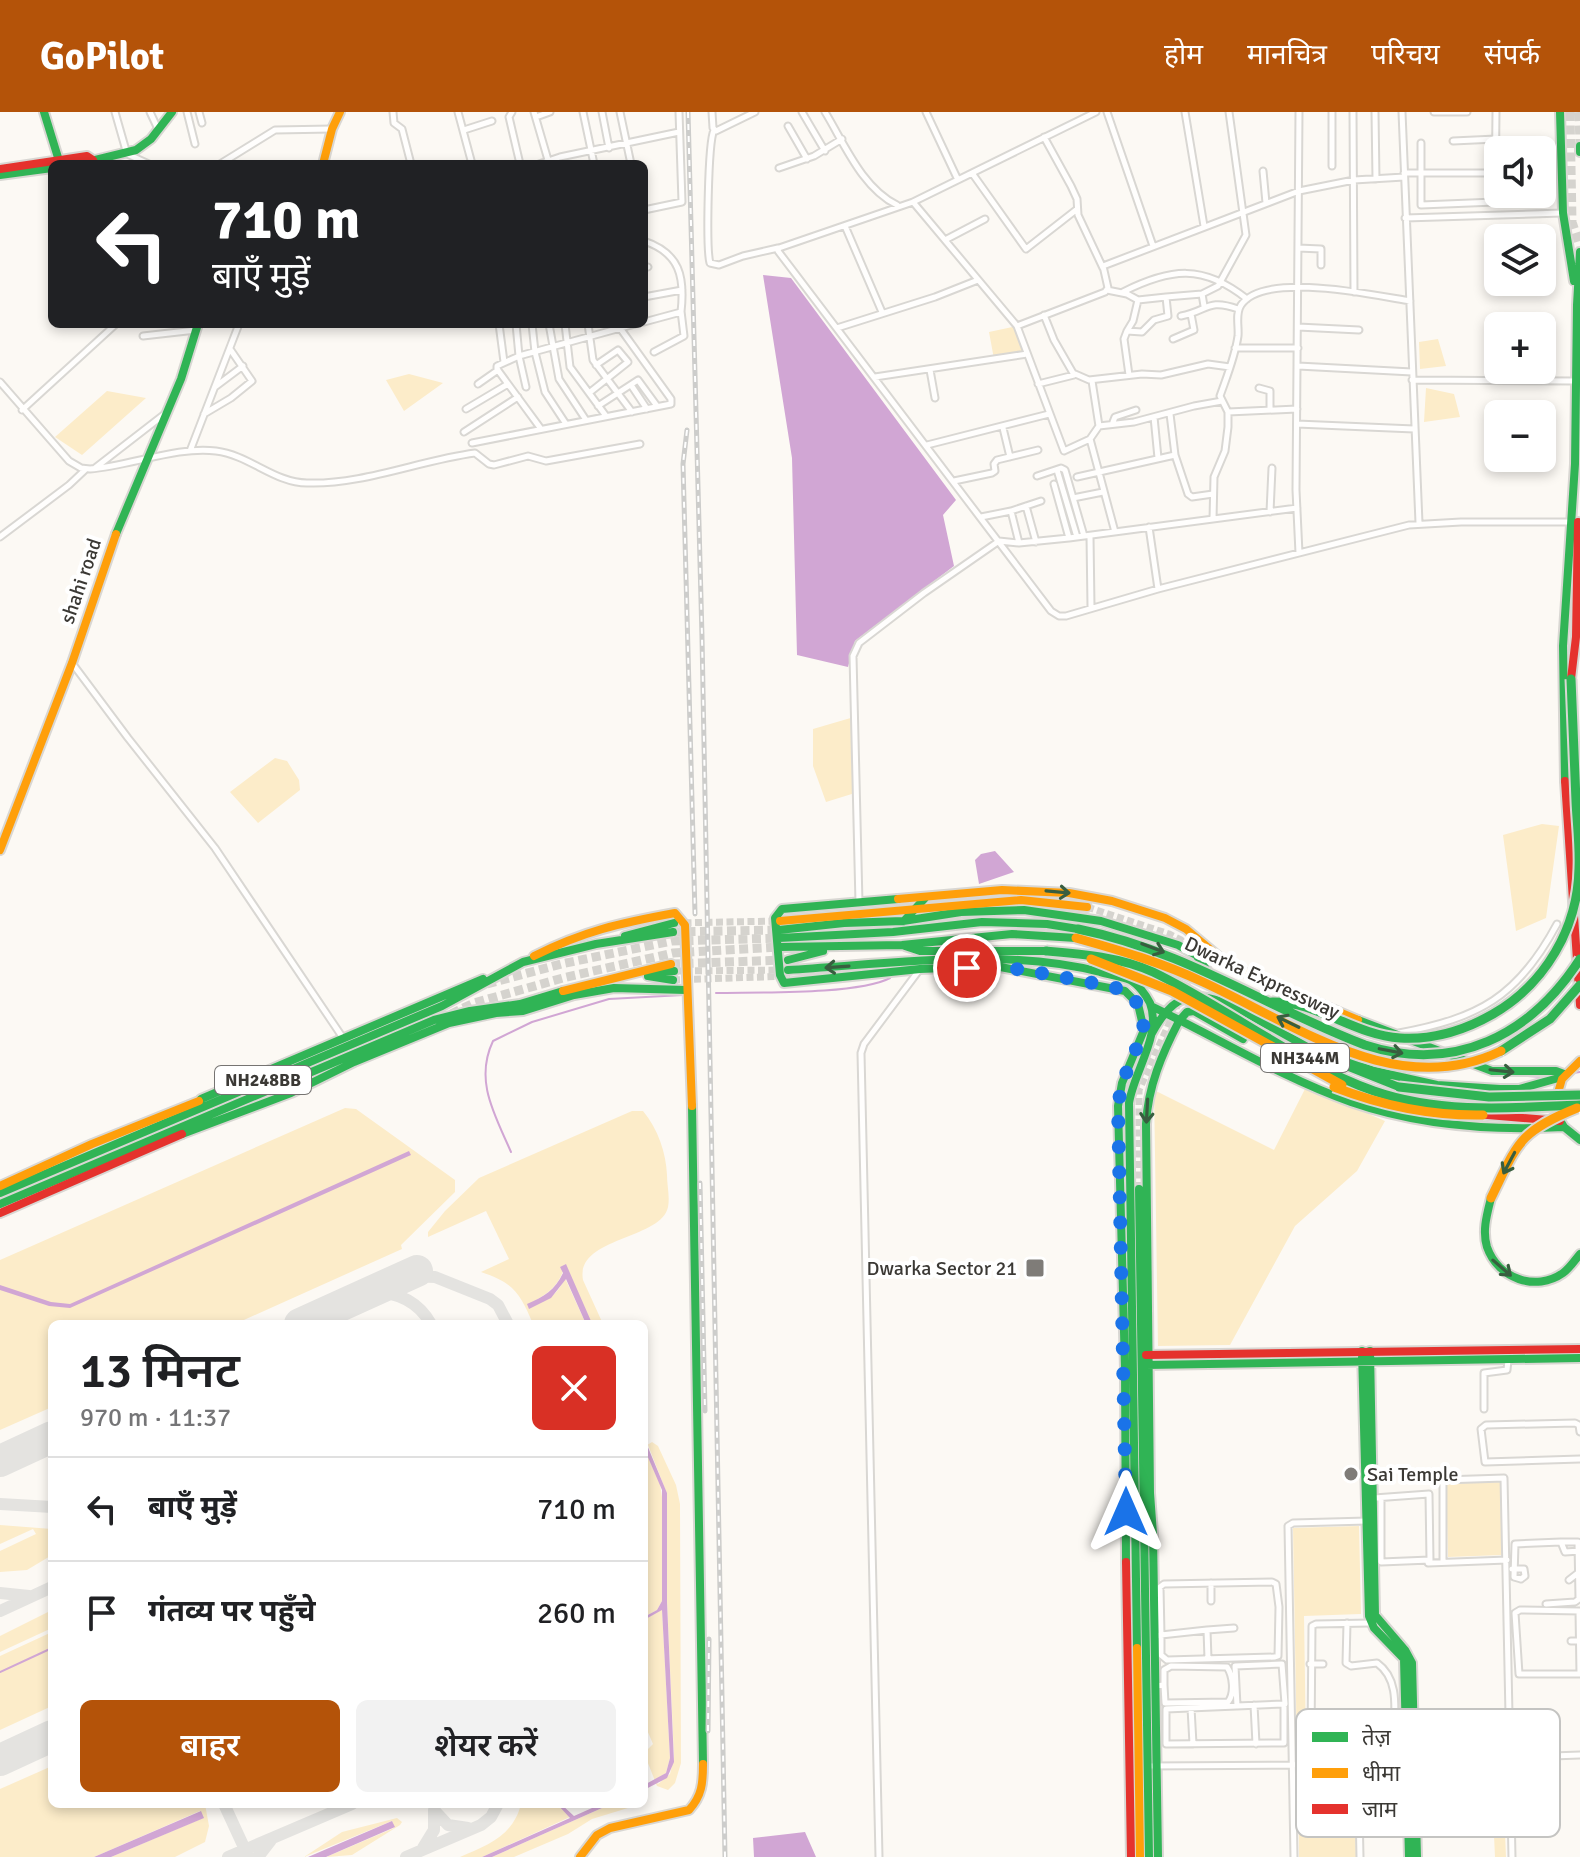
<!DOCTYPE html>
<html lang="hi">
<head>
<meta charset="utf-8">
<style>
  :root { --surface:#fff; --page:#f2f2f2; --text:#202124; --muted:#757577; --line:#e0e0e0; --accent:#b45309 }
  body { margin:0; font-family:Signika,"Noto Sans Devanagari",sans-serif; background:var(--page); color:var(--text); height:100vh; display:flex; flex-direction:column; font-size:30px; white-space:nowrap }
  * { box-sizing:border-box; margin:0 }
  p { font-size:26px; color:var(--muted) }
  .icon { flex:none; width:44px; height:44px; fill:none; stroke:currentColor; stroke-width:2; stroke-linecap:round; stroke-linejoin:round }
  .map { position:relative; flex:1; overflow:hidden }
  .panel { position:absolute; left:48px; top:1208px; width:600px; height:488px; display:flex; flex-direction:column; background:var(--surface); border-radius:12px; box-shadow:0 4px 12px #0003 }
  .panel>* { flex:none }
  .guide { position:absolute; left:48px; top:48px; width:600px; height:168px; border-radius:12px; box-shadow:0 4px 12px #0003; background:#202124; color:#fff; overflow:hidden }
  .buttons { position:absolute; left:1484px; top:24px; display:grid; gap:16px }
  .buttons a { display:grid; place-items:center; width:72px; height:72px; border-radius:12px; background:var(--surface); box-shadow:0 4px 12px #0003; font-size:40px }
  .pin { position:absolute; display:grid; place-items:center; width:68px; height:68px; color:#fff; margin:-34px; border:4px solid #fff; border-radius:50%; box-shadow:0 2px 8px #0007 }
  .me { position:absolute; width:88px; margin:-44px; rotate:0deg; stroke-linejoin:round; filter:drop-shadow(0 0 6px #0008) }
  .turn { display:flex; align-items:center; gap:28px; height:168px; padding:0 32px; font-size:36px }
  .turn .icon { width:104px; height:104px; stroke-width:2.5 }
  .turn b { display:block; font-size:56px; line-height:68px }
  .round { display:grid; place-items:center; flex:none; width:84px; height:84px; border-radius:12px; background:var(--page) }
  .overview { display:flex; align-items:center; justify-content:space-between; height:136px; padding:0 32px }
  h1 { font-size:48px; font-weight:600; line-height:60px }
  .primary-button { display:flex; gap:16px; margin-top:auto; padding:16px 32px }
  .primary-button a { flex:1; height:92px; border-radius:12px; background:var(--accent); color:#fff; font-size:32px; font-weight:600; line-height:92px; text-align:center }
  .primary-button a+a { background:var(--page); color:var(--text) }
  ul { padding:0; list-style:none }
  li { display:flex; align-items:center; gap:24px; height:104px; padding:0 32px; border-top:2px solid var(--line) }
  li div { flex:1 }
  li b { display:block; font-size:30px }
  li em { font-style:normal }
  header { display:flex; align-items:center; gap:48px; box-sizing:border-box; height:112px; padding:0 40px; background:var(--accent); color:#fff }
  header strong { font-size:38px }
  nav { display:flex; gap:44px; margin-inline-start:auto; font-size:28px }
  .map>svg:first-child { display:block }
</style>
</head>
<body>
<header>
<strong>GoPilot</strong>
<nav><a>होम</a><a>मानचित्र</a><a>परिचय</a><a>संपर्क</a></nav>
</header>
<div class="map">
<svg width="1580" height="1745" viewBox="0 0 1580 1745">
  <rect width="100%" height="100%" fill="#fcf9f4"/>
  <path fill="#fcecc9" d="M1017,214L1027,242L994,247L989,220Z
    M1438,227L1446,254L1420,257L1419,230Z
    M409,262L443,271L404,299L386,268Z
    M1426,276L1454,282L1460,305L1424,310Z
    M107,279L146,286L82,343L55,325Z
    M854,605L855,681L826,690L813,654V617Z
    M275,646L287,649L299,668L300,678L258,711L230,680Z
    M1542,712L1559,714L1546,806L1516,819L1503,723Z
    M1306,975L1385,1009L1357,1059L1295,1114L1230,1233L1158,1234L1154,978L1274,1038Z
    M345,996L356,997L455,1068V1080L401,1133L402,1137L235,1212H52V1295L0,1318V1148Z
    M632,999H643C658,1017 666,1041 667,1063C667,1073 670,1085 668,1095C661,1128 575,1125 583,1168L603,1212H592L565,1152C560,1175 546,1183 527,1193C547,1189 556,1185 565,1166L586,1212H533C520,1181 514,1171 481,1160L509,1147L486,1099L428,1125V1120L445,1099L479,1066Z
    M652,1330L658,1334L676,1373L680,1392L681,1651L675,1671L668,1678L657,1674L644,1641L653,1632L644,1611V1508L662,1497L670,1646L666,1661L655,1668L658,1672L670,1662L674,1645L667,1490V1382L648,1333L644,1335Z
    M644,1336L660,1372L662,1385V1489L657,1498L644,1505Z
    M1500,1368L1502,1443L1448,1445L1446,1369Z
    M0,1413L52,1417V1443L27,1458L0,1460V1439L36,1422L33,1417L0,1432Z
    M1359,1414L1361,1502L1304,1504L1306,1634L1398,1632V1642L1297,1644L1293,1416Z
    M52,1498V1516L0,1540V1524Z
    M52,1520V1594L0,1618V1544Z
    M1502,1649L1506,1745H1495L1492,1680L1420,1679V1653Z
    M52,1654V1692H205L209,1714L205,1730L175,1745H111L203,1706L200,1699L94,1745H0V1677Z
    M1354,1654L1356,1745H1299L1298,1656Z
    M521,1692H557L570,1705L482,1745H460C488,1733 513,1724 521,1692Z
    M611,1692H641L592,1707L568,1722L514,1745H492Z
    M397,1706L402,1710L400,1713L352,1743L326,1745L394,1716L392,1709L304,1745L342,1720Z"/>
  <path fill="#d1a6d4" d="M763,163L791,166L956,388L943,403L954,454L855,529L848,555L797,543L792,346Z
    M995,739L1014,760L979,772L975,748L981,742Z
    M409,1039L411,1043L70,1196L49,1194L0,1178V1173L51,1190L70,1192Z
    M566,1152L591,1209L592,1212H586L566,1167L551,1186L529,1197L527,1192C544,1185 555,1178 563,1161L560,1155Z
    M647,1333L667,1381V1490L674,1650L667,1666L644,1678V1673L666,1661L670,1646L662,1498L644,1508V1505L657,1498L662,1489V1378L644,1336Z
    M557,1692H561L574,1704L601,1692H611L492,1745H482L570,1706Z
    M201,1699L204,1706L111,1745H94Z
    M392,1709L395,1715L326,1745H308Z
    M805,1720L816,1745H754L753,1726Z"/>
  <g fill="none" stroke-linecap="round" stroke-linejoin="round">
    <path stroke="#d1a6d4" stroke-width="2" d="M1180,818L1194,828
      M716,881C756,880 858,883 890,866
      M1297,886L1346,906
      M1573,961L1580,960
      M1494,962L1543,965
      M511,1040C495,1003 474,969 493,929L532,910L609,887L683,883
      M0,1560L52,1536"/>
    <path stroke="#e4e3e0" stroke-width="12" d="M407,1164L435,1165L490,1187L498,1193L508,1212
      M372,1180C398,1180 418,1189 431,1212
      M0,1392L52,1395
      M0,1481L29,1484
      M0,1499L52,1475
      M224,1692L248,1744
      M434,1698L448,1713L468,1716
      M423,1736L434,1718V1699
      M228,1745L352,1692
      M258,1745L271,1728
      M406,1745L481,1713L491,1705L498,1692"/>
    <path stroke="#e4e3e0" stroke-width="32" d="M300,1212L417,1159
      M0,1349L52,1325
      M0,1648L52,1624"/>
    <path stroke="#d5d3ce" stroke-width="7" stroke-dasharray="7 3.5" stroke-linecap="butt" d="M1087,795L1169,822L1181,828L1190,839
      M674,811L779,809
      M674,859L788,858
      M673,868L790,864
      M1139,1077V978L1191,863"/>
    <path stroke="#d5d3ce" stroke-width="9" stroke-dasharray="9 4.5" stroke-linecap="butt" d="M1570,0L1572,110L1580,134
      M1579,0L1580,34
      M673,820L779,818
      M671,852L785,848
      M487,872L561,852L672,829L779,826
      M451,902L474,891L563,866L673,841L779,835
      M243,973L285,956
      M168,1024L199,1011
      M0,1097L26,1085"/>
    <g stroke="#d9d7d3" stroke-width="9">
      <path id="street" d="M115,0L127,42L149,52
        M150,0L158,17
        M187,0L195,32
        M199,0L202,11
        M393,0L394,11L402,17L411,52
        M458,0L472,52
        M512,0L509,5L520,52
        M534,0L548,48
        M583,0L594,52
        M602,0L609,36
        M620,0L631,52
        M712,0L713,16L716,19L755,0
        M802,0L825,39
        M825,0C844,31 862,76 897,93
        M926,0L958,68
        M1096,0L913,90L779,136L778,139L1051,499L1059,504H1066L1158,477L1409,413L1461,410H1571
        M1107,0L1153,134
        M1185,0L1204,114
        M1299,0L1296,378L1299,441
        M1332,0V54
        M1353,0L1354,180
        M1375,0L1376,67
        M1402,0L1419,411
        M1434,0H1467
        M536,5L550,0
        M788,14L807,47
        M464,18L492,9
        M714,18C708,30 706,137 710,151L719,153L743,144L778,136
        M1044,25L1071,74L1077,87L1078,103L1103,156
        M1453,29L1496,27
        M1421,31V93L1495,90L1496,0
        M220,52L275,18L332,17
        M539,52L560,45L679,20
        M779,56L814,44L842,27
        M1263,59L1266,91
        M972,61L1026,137L1076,98
        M1404,61H1497
        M913,90L1017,214L1064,339L1090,327L1099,314L1092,269
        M644,98L682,90L679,0
        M1405,106L1562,101
        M845,114L882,200
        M945,128L985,107
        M644,129C680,141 685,165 681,200L644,210
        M1298,136L1321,137V153
        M644,156L648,155
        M1107,178L1127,182L1138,188L1166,185L1168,204L1154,208L1142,220L1127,219L1124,227L1129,263
        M1123,180C1171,156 1203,152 1247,187
        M1202,182L1218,174L1246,123L1229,0
        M644,185L682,178
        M1166,185L1202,182L1204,194
        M1044,203L1054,228L1073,261L1089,268L1142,262L1161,263L1208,252L1230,255
        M1181,204C1208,199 1207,186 1238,197
        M499,212L504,250
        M516,212L519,244L526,275
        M532,212L535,240L545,280L566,312
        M549,212L559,267L586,308
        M565,212L570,255L606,304
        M588,212L593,248L632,300
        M1017,214L1105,180L1108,176L1103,154L1299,79L1354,68L1404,65
        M1298,215L1359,218
        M837,216L935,185L978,168
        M1127,219L1133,209L1138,188
        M143,224L196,218
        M1173,227L1194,218L1191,202
        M1235,236H1298
        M654,240L684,224L681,199
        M1298,254L1412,260
        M930,258L935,286
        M875,265L1027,242
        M1412,268L1575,269
        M0,270L69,349L81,356L90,357C130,354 177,334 216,339C249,343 275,371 307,371C362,373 421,348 475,341L489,352L494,353L528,344L546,349L640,332
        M478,272L498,258
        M1038,272L1074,263
        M631,273L647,297
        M215,275L243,254
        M1259,276L1270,279V297
        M589,281L628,250L618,238L596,253
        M598,294L638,268L657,294
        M466,297L508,272
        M22,298L116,212
        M1228,300L1297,297
        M204,302L231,286L252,269L230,237
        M1170,302L1175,343L1188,382L1192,385L1213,382
        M1154,305L1158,346
        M1113,310L1115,305L1136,298
        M1297,312L1414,317
        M1099,314L1134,310L1194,294L1222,289
        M1003,316L1010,345
        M541,317L497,257V254L519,244L635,212
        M464,320L518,285
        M1090,327L1115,420
        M472,331L671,292V287L620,216L619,212
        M927,333L1049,302
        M190,339L239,212
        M95,356L166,301
        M1057,358L1077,425
        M1037,364L1061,356L1065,358L1084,424
        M1077,365L1175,343
        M954,369L992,361L995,359L994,352L997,348L1038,338
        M1054,372L1069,426
        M1073,386L1103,380
        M1026,394L1036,430
        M1011,399L1019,431
        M1270,400L1272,356
        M981,405L1011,399L1041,389
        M1213,407L1214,365L1225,339L1228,315V300L1220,284C1227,264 1235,245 1238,224C1239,214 1235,202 1241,193C1264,159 1373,183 1410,189
        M1149,415L1158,477
        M1090,424L1091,495
        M0,425L69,373L86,357
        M72,551L128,626L215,736L343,926
        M859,791L853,544L859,531L924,481L999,429L1019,431L1069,426L1297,396
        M1399,921C1479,906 1518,885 1557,812
        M1484,1297V1261L1507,1258L1508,1248
        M1580,1320L1579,1313L1575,1311L1486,1313L1481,1317L1485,1350L1580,1347
        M1374,1386L1429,1382L1430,1448L1381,1450V1386
        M1443,1450V1368L1504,1366L1512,1745
        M1428,1451L1507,1448
        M1512,1457H1524L1525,1464L1521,1467
        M1521,1467L1514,1465L1515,1432L1561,1430L1565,1440L1580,1439
        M1569,1468L1578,1461
        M1211,1471V1489
        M1546,1492L1575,1490L1579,1487L1578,1430H1561
        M1579,1499L1580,1562
        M1580,1499L1520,1498L1515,1501L1519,1562H1580
        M1347,1511L1346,1551L1351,1554L1377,1551C1401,1568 1394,1601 1394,1627L1406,1630
        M1371,1511L1316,1512L1312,1514L1311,1627L1316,1631L1387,1630
        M1207,1518L1234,1516
        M1154,1524L1161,1523V1543L1167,1548L1275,1545L1278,1544L1279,1495L1276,1472L1272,1470L1164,1472L1160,1475L1161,1523L1207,1518L1208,1547
        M1571,1529H1580
        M1310,1552H1323
        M1155,1574L1164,1573V1558L1171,1554L1227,1555C1233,1564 1235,1581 1228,1590L1165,1591L1164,1573
        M1284,1592V1631L1166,1632V1597Z
        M1254,1593L1256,1632
        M1237,1594L1235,1554L1282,1552L1285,1592
        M1191,1596L1193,1632
        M1358,1650L1360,1745
        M1147,1654L1293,1653L1580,1643
        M879,1745L861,941L864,932L920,857
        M1294,1745L1288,1414L1293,1411L1367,1409"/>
    </g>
    <g stroke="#d9d7d3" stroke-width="12">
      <path id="fast" d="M44,0L60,52
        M1560,0L1563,101L1574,169
        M1580,34V40
        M79,52L136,38L151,27L172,0
        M0,63L52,56
        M116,422L181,267L198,212
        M1565,669L1563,534L1575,352L1577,193L1580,140
        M898,787L782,797L775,806L780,863L784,871L920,857L995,854L1125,879L1138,892L1144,918L1122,971L1118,994L1125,1257L1126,1450
        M904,809L925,786
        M779,818L844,811L903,809L961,800L1024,798L1101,809L1178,833L1196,843L1232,893L1309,936L1374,959L1437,973L1500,977H1519L1562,965
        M625,824L674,811
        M779,826L893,820L982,810L1047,812L1078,817
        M905,834L920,839H1046
        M779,835L902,833L1012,822L1076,826
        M788,848L823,839
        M788,858C888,852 1003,835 1100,860C1109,863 1122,864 1130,868C1138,872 1146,883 1150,891C1162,923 1134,959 1129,991L1137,1536
        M650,861L674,859
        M648,864L673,868
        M1151,894C1218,926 1281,965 1351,990C1420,1014 1492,1019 1564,1015
        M1358,908L1492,959H1556L1564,962
        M1179,909L1187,900L1194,899L1243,927
        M1152,921C1173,883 1189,878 1229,892
        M1329,947L1399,975
        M1342,973L1405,994
        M692,994L703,1652
        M201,995V987L483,867
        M1558,1005L1564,1015L1580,1028
        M182,1022L291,981L354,950L449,911L496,901L523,899L574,883L614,876L686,878
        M1139,1077L1149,1745
        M0,1081L442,894L523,850L596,832L673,820
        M1491,1086C1487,1102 1482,1119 1487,1135C1498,1167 1536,1180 1563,1161C1570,1156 1575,1148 1580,1142
        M0,1092L434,908L470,899L520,892L563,879
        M1362,1239L1369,1504L1374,1516L1404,1547L1409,1745
        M1370,1239L1375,1503L1405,1538L1412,1551L1417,1745
        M1146,1253L1580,1246
        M1158,1745L1153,1422L1150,1381L1146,1012C1148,974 1162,942 1179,909"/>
    </g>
    <g stroke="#d9d7d3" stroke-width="12">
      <path id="slow" d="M323,52L332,17L340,0
        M0,738L72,551L116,422
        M898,787L1002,778L1069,781L1112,789L1165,806L1186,817L1230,854L1358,908
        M780,809L1021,788L1087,795
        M534,844C584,819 620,811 675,801L685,813L692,994
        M563,879L671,852
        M1555,991L1562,967L1580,949
        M0,1074L92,1032L199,989
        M1137,1536L1140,1745
        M580,1745L597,1723L610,1716L689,1698C702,1684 703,1671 703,1652"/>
    </g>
    <g stroke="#d9d7d3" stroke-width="12">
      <path id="jam" d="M0,57L87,44L93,48
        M1571,567L1576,525L1578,410
        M1565,669L1580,893
        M1476,1002L1560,1009
        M0,1101L182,1022
        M1146,1243L1580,1237
        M1126,1450L1131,1745"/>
    </g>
    <use href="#street" stroke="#fffefd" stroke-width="5"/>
    <use href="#fast" stroke="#30b455" stroke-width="8"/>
    <use href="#slow" stroke="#ff9f0a" stroke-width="8"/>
    <use href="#jam" stroke="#e5322d" stroke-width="8"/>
    <g stroke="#cdcdcb" stroke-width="5">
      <path id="rail" d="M688,0L702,525L725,1745
        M687,318L683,352L695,802
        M700,1071L705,1299
        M708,1619L709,1527"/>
    </g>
    <use href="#rail" stroke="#fff" stroke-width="2" stroke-dasharray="6" stroke-linecap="butt"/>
    <g stroke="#d9d7d3" stroke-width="13" stroke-linecap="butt">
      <path id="fast-bridge" d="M1078,817C1187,839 1265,895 1365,933C1455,962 1531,923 1580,847
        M1046,839C1082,842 1120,845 1153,860C1226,895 1299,953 1374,979C1440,1002 1512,996 1580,993
        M1272,890C1317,889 1354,923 1400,926C1432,928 1465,918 1493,902C1545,872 1578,816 1579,756C1580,734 1577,711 1576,689C1574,648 1573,608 1571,567
        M1501,939L1550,907L1580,873
        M1399,975L1489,985L1580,983"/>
    </g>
    <g stroke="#d9d7d3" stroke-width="13" stroke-linecap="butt">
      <path id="slow-bridge" d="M1076,826C1119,838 1163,851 1203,870C1296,913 1397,989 1501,939
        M1091,847L1172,879L1342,973
        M1334,975C1383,994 1430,1004 1483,1003
        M1491,1086C1518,1031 1518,1020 1577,996"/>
    </g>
    <use href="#fast-bridge" stroke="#30b455" stroke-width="9"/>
    <use href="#slow-bridge" stroke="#ff9f0a" stroke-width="9"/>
  </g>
  <defs><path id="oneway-shaft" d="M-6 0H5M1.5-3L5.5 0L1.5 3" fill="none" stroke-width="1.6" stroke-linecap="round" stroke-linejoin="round" transform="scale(2)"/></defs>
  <g stroke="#385e3f">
    <use href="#oneway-shaft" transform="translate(1058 780) rotate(5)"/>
    <use href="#oneway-shaft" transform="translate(1153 836) rotate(21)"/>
    <use href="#oneway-shaft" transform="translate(837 855) rotate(176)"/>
    <use href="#oneway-shaft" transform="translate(1288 910) rotate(-154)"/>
    <use href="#oneway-shaft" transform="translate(1391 939) rotate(11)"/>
    <use href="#oneway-shaft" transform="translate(1502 959) rotate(6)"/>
    <use href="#oneway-shaft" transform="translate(1147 999) rotate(93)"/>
    <use href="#oneway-shaft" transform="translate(1509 1051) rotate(118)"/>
    <use href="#oneway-shaft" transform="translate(1502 1156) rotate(41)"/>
  </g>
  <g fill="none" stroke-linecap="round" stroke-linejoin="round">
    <path stroke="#1a73e8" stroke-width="14" stroke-dasharray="0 25.2" d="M967,856L995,854L1030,859L1114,875L1133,885L1141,898L1144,918L1122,971L1118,994L1126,1400"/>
  </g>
  <g fill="#7f7c78" stroke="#fff" stroke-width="3">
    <rect x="1025" y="1146" width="20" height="20" rx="4"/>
    <circle cx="1351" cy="1362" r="8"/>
  </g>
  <g text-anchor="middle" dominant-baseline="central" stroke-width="8" stroke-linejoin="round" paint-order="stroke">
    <g fill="#fff" stroke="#767472" stroke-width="2">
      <rect x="1261" y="932" width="88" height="28" rx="6"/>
      <rect x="215" y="954" width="96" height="28" rx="6"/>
    </g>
    <g font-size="18" font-weight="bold" fill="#3b3935">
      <text x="1305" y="946">NH344M</text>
      <text x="263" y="968">NH248BB</text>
    </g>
    <g font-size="20" fill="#3b3935" stroke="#fff">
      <text transform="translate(81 469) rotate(-71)">shahi road</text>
      <text transform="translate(1262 866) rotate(25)">Dwarka Expressway</text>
    </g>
    <g font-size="20" fill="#3b3935" stroke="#fff" text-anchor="end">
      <text x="1017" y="1156">Dwarka Sector 21</text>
      <text x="1367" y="1362" text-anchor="start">Sai Temple</text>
    </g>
  </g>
  <rect x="1296" y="1597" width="264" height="128" rx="12" fill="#fff" stroke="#c4c4c2" stroke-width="2"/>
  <rect x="1312" y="1620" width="36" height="10" fill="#30b455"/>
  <rect x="1312" y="1656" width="36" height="10" fill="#ff9f0a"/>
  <rect x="1312" y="1692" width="36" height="10" fill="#e5322d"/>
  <g font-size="22" fill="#3b3935">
    <text x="1362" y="1633">तेज़</text>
    <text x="1362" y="1669">धीमा</text>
    <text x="1362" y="1705">जाम</text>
  </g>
</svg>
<div class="buttons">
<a><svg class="icon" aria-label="sound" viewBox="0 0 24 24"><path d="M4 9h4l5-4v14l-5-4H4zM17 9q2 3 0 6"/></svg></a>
<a><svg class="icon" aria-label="layers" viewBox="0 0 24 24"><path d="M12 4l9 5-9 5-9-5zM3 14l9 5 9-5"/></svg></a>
<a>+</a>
<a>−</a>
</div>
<div class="pin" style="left:967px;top:856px;background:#d93025"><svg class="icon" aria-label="arrive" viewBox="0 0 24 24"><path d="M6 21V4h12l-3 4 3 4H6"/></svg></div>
<svg class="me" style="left:1126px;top:1400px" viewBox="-20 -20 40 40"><path d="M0-17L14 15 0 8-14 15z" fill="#1a73e8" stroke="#fff" stroke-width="4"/></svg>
<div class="guide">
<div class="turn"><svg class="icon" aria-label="left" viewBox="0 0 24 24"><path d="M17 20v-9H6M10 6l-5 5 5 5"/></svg><div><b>710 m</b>बाएँ मुड़ें</div></div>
</div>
<section class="panel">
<div class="overview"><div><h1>13 मिनट</h1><p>970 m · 11:37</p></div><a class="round" style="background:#d93025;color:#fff"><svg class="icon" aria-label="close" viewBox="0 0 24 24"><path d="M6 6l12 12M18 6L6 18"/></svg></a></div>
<ul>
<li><svg class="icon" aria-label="left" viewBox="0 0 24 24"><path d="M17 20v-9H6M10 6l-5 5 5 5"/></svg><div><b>बाएँ मुड़ें</b></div><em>710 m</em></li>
<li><svg class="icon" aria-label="arrive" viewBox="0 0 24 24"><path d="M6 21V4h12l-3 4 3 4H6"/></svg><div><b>गंतव्य पर पहुँचे</b></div><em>260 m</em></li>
</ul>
<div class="primary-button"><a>बाहर</a><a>शेयर करें</a></div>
</section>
</div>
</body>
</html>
